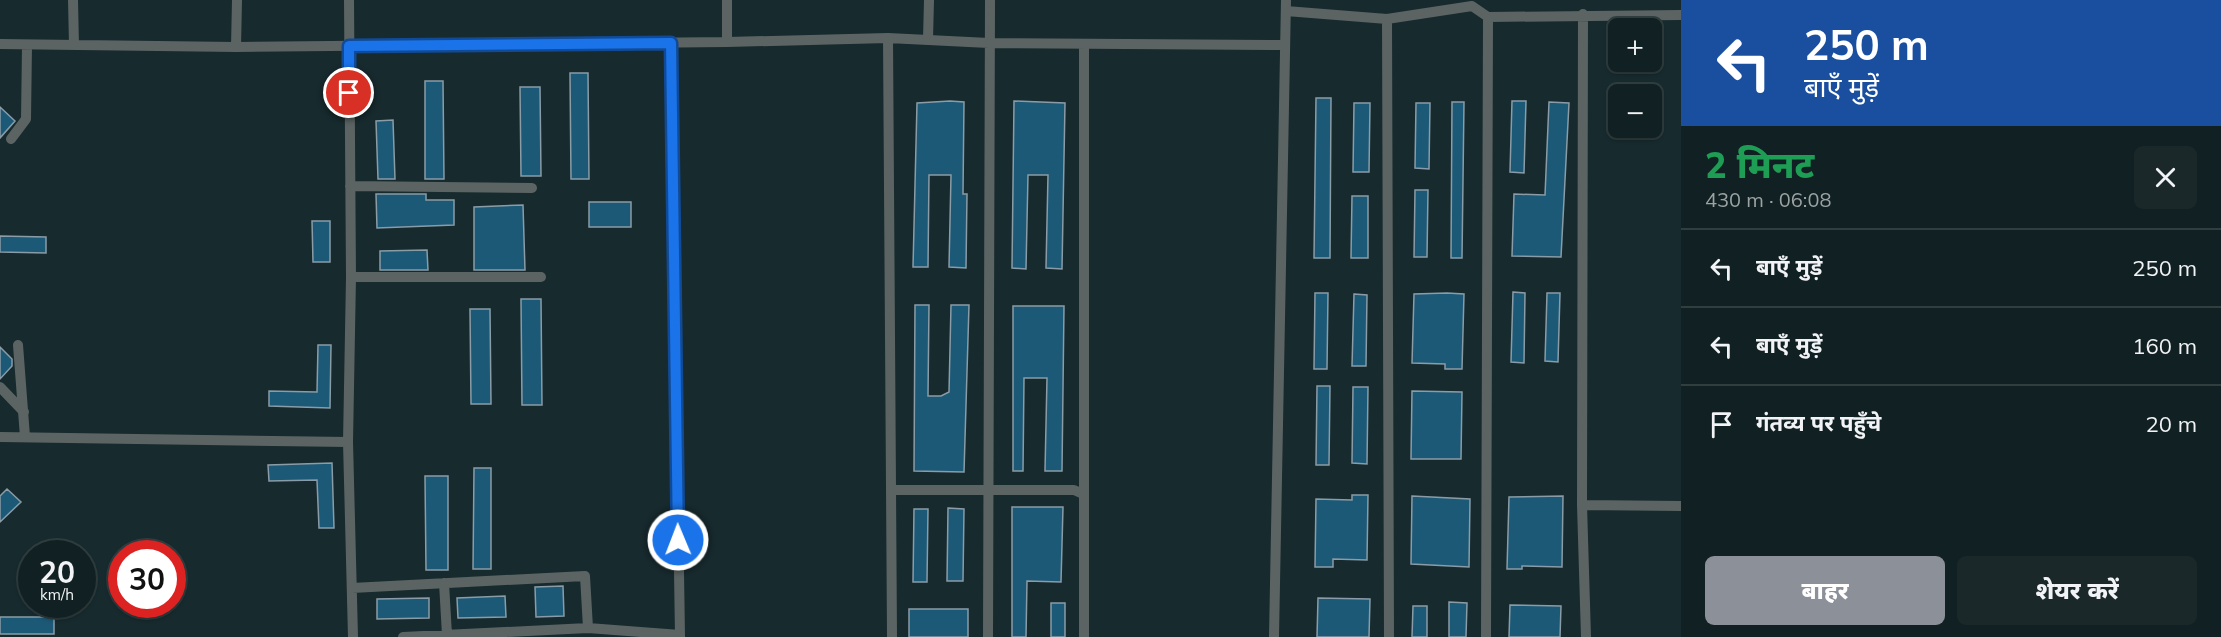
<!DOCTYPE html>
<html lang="hi">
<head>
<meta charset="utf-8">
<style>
  :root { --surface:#112022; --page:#1a282a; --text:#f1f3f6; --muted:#9ca3a5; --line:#303e40; --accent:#8c9099 }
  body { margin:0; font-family:Mulish,"Noto Sans Devanagari",sans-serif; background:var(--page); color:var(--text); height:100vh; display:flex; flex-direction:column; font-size:22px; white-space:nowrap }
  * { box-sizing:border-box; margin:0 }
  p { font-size:20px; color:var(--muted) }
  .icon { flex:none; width:33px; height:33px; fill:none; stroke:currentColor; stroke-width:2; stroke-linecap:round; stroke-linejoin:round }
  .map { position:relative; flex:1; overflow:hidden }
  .side { display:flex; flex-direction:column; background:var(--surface); width:540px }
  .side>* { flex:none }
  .banner { background:#1a4fa0; color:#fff; overflow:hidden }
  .controls { position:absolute; left:1608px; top:18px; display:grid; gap:12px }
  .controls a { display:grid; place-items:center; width:54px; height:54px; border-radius:9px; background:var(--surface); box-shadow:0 2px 4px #0004,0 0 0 2px var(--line); font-size:30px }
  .speed { position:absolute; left:18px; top:540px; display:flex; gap:12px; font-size:30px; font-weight:700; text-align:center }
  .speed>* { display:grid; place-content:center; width:78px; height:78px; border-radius:50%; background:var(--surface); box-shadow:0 2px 4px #0004,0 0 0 2px var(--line); line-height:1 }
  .speed small { font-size:15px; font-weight:400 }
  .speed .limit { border:9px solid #d22; background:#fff; color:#111 }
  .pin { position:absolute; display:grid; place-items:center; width:51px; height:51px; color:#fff; margin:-26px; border:3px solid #fff; border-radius:50%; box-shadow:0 2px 6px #0007 }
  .me { position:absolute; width:66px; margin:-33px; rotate:359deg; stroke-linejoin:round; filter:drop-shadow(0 0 4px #0008) }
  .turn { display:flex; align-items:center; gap:21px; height:126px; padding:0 24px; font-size:27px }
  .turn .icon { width:78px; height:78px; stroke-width:2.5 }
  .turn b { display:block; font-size:42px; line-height:51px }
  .round { display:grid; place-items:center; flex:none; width:63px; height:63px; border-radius:9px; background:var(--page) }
  .headline { display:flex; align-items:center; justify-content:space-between; height:102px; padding:0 24px }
  h1 { font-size:36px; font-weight:800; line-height:45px; color:#1e9e55 }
  .primary-button { display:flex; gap:12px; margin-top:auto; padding:12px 24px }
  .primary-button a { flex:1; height:69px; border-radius:9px; background:var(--accent); color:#fff; font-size:24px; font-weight:800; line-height:69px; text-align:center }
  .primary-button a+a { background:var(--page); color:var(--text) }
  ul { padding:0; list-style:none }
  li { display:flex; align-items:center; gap:18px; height:78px; padding:0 24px; border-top:2px solid var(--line) }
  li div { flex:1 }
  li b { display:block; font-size:22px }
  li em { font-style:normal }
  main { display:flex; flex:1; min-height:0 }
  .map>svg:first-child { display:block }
</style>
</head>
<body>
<main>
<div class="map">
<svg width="1681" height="637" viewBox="0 0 1681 637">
  <rect width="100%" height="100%" fill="#172a2e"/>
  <path fill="#1c5977" stroke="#8a9ca7" stroke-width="1.5" d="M570,73H588L589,179H571Z
    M425,81H443L444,179H425Z
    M520,87H540L541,176H521Z
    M1316,98H1331L1330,258H1314Z
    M950,101L964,102L963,194H967L966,268L949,267L951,175H929L928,267H913L917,103Z
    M1014,101L1065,103L1062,269L1046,268L1048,175H1028L1026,269L1012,268Z
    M1512,101H1526L1524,173L1510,172Z
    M1452,102H1464L1462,258H1451Z
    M1549,102L1569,103L1561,257L1512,256L1514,194L1545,195Z
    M1354,103H1370L1369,172H1353Z
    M1416,103H1430L1429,169L1415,168Z
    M0,107L15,121L0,138Z
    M393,120L395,179H378L376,121Z
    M1415,190H1428L1427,257H1414Z
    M376,194H426V200H454V225L377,228Z
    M1352,196H1368V258H1351Z
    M589,202H631V227H589Z
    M523,205L525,270H474V207Z
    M312,221H330V262H313Z
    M0,236L46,237V253L0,252Z
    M427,250L428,270H380V251Z
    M1513,292L1525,293L1524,363L1511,362Z
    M1315,293H1328L1327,369H1314Z
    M1447,293L1464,294L1462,369H1445V364L1412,363L1414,294Z
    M1547,293H1560L1558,362L1545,361Z
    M1354,294L1367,295L1366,366H1352Z
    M521,299H541L542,405H522Z
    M915,305H929L928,396H941L949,392L951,305H969L964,472L914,471Z
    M1013,306H1064L1062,471H1045L1047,378H1024L1023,471H1013Z
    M470,309H490L491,404H471Z
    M318,345H331L330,408L269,406V391L317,392Z
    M0,347L12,359V366L0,379Z
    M1317,386H1330L1329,465H1316Z
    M1353,387H1368L1367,464L1352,463Z
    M1412,391L1462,392L1461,459H1411Z
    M332,463L334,528H319L317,480L269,481L268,465Z
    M474,468H491V569H473Z
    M425,476H448V570H426Z
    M7,489L21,502L0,522V496Z
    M1352,495H1368L1367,560L1333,559V567H1315L1316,499L1352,500Z
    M1412,496L1470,499L1469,567L1411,564Z
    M1563,496L1562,567L1522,566V569H1507L1509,497Z
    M1012,507H1063L1061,582L1027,581L1026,637H1012Z
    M948,508L964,509L963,581H947Z
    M914,509H928L927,582H913Z
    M563,586L564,616L536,617L535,587Z
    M505,596L506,617L458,618L457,598Z
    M429,598V618L377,619V599Z
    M1318,598L1370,599L1369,637H1317Z
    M1449,602L1467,603L1466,637H1449Z
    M1051,603H1065V637H1051Z
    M1510,605L1561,606L1560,637H1509Z
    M1413,606H1427V637H1412Z
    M909,609H968V637H909Z
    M0,617H54V634H0Z"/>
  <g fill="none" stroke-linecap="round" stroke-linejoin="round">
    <path stroke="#5b6463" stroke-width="10" d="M73,0L74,45
      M349,0L351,277L348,442L353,637
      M727,0V42
      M1286,11L1387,19L1472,6L1488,17L1681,15
      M1583,14L1582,505L1586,637
      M1387,19L1389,637
      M888,38L892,637
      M928,39L929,0
      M671,43L680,637
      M0,44L236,47L727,42L888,38L989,43L1285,45
      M236,47L237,0
      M11,139L26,119L27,45
      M350,186L532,188
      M351,277H541
      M18,345L25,437
      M0,387L24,412
      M0,437L348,442
      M892,490H1074L1083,494
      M1582,505L1681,506
      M444,583L447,635
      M352,588L585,576L588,628
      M403,637L588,628L680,635
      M988,637L990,0
      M1084,637V44
      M1274,637L1286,0
      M1486,637L1488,17"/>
  </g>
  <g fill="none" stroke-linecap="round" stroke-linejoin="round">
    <g stroke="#114b97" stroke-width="15">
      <path id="route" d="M349,93V46L671,43L678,540"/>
    </g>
    <use href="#route" stroke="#1a73e8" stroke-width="10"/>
  </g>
</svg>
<div class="controls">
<a>+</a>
<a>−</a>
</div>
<div class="speed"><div>20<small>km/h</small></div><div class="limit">30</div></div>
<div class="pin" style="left:349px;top:93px;background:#d93025"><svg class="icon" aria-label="arrive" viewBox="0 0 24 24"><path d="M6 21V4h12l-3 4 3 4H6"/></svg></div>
<svg class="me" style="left:678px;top:540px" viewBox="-20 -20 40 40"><circle r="17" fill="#1a73e8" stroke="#fff" stroke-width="3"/><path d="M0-11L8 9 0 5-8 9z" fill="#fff"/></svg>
</div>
<section class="side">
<div class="banner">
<div class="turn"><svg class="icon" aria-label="left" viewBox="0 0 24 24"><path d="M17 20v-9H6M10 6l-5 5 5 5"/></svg><div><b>250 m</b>बाएँ मुड़ें</div></div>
</div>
<div class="headline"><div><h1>2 मिनट</h1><p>430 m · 06:08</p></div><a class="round"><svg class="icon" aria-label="close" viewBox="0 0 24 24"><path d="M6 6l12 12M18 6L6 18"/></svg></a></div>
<ul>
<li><svg class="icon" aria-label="left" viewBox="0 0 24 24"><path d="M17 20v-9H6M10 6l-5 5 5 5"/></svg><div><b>बाएँ मुड़ें</b></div><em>250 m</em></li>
<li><svg class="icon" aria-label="left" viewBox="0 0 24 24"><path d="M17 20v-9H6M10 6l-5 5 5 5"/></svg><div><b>बाएँ मुड़ें</b></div><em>160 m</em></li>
<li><svg class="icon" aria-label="arrive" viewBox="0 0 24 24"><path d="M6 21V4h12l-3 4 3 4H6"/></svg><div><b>गंतव्य पर पहुँचे</b></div><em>20 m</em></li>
</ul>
<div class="primary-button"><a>बाहर</a><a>शेयर करें</a></div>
</section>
</main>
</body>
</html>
